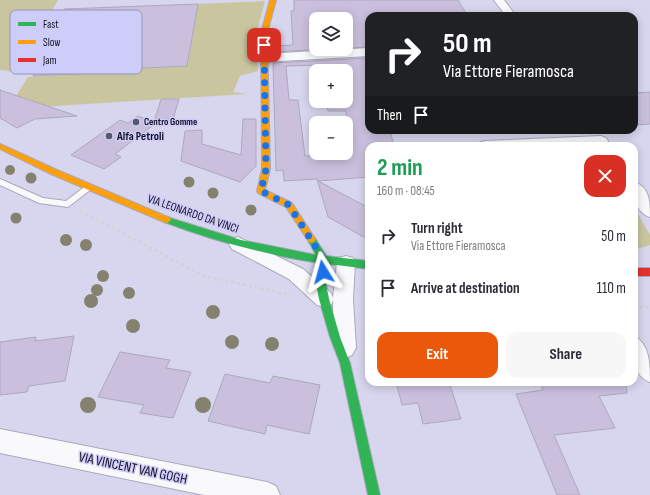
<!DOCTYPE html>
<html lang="en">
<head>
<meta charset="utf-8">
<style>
  :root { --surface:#fff; --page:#f7f7f7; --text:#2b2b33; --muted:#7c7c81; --accent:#ea580c }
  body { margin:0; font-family:"Sofia Sans Condensed",sans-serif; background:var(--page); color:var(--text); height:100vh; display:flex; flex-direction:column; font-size:15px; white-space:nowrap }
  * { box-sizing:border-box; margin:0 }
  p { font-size:13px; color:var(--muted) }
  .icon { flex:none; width:22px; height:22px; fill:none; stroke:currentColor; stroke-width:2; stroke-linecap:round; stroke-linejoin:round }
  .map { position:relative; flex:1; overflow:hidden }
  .drawer { position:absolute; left:365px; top:142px; width:273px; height:244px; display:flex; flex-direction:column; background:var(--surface); border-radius:12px; box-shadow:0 2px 10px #0003 }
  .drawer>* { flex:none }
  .guide { position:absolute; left:365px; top:12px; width:273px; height:122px; border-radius:12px; box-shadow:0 2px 10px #0003; background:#202124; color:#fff; overflow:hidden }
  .tools { position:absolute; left:309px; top:12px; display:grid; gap:8px }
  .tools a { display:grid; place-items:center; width:44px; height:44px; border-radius:8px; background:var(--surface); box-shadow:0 2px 10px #0003; font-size:20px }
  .pin { position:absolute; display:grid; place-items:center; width:34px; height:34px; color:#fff; margin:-17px; border-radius:8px; box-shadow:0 2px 6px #0006 }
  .me { position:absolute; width:44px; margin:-22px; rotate:352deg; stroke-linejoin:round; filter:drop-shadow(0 0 3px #0008) }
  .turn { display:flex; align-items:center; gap:14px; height:84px; padding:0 12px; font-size:18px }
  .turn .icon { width:52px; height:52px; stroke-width:2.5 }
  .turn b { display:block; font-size:28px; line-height:34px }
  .then { display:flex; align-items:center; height:38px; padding:0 12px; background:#0003; gap:8px; font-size:15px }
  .round { display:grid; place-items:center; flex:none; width:42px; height:42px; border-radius:12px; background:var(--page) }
  .summary { display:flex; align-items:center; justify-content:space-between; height:68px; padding:0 12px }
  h1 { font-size:24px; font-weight:700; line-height:30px; color:#1e9e55 }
  .button { display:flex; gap:8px; margin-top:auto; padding:8px 12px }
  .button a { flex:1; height:46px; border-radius:12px; background:var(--accent); color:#fff; font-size:16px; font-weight:700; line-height:46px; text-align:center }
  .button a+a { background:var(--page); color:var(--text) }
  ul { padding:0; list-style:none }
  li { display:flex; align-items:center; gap:12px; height:52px; padding:0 12px }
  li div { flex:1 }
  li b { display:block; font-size:15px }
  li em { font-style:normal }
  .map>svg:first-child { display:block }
</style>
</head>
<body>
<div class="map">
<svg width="650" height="495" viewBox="0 0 650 495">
  <rect width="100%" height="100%" fill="#d7d6ee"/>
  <path fill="#c9c69f" d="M0,0H58L15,72L0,70Z
    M265,1L255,38L258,71L240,76L233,92L247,94L23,108L16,96L28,77L125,72L123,65L187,66L198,4Z
    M638,214L650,235V245L634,250V215Z"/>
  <path fill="#cac0de" stroke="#ada8bc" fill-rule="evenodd" d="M294,0H458L467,15L369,16V47L346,48V19H316V49H325L273,52V46L293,45L291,11H294Z
    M198,4L187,66L122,69L120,72L33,76L62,26L54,27L64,9Z
    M369,58V130H390L394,146H369V177L318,181L369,208V240L328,217L317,179L284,181L283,170L276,171L273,63ZM320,65L321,71H346V101H326L328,111H346V154L305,156L298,100H289L286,66Z
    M0,90L77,116L35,119L17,128L0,118Z
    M650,92V124L634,125V93Z
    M161,99H179L173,119H155Z
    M138,116L156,123L115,154L121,157L104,169L71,155L120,120L128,123Z
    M243,119H256V166L240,182L181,161L185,131L202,130V144L241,155Z
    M74,336L65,381L29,386L27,392L0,395V342L36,337L35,341Z
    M120,352L170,360L166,368L191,372L173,418L140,413L144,405L98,397Z
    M225,374L270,383L273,376L320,385L309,434L267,425L265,434L208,421Z
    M396,382H449L461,419L423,424L418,403L402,405Z
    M540,382H626L627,393L599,396L615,428L554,435L580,495H557L516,394L543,390Z"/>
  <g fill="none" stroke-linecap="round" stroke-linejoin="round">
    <g stroke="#a9a8bc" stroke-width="2">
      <path id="lane" d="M0,179L43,198L66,201L87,185H93L94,187L68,207L39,203L0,185Z"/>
    </g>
    <g stroke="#a9a8bc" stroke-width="2">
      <path id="street" d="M494,0H504L516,16H506Z
        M369,48V56L263,62L259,61L257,58L259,55L263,54Z
        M601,136L606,138L608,141L606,144L592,146H477L479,143L484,141Z
        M634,182C650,187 650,203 650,217C635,212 634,196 634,182Z
        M238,237L303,269L331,293L333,298L337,263L339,258L346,256L353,258L355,263L353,299L356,348L352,355L345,358L338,355L334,348L333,300L331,305L324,307L317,305L289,279L232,249L229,244L232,239Z
        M634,336C650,344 650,365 650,382C631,375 634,354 634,336Z
        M0,429L267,482L276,486L280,495H204L0,453Z"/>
    </g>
    <g stroke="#a9a8bc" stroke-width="2">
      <path id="fast" d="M167,217L241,240L316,255L308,240L312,237L315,238L326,256L369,261V269L328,264L326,284L329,299L340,337L350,363L380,495H368L340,363L330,337L319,299L316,284L319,263C266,255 214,241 164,222L163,220Z"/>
    </g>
    <g stroke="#a9a8bc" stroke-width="2">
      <path id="slow" d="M270,0H276L267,33L270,169L265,190L292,203L316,240L312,243L309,242L286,207L258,193L257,191L262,169L261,33Z
        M0,144L57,170L170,218L171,220L167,223L164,222L51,174L0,149Z"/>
    </g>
    <g stroke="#a9a8bc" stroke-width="2">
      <path id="jam" d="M634,268H650V276H634Z"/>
    </g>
    <path stroke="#d1d1d8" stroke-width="2.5" stroke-dasharray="3 3" stroke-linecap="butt" d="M80,211L204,276L291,295
      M634,307H650"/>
    <use href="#lane" fill="#f9f9fc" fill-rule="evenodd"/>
    <use href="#street" fill="#f9f9fc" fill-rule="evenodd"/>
    <use href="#fast" fill="#30b455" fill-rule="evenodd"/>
    <use href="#slow" fill="#ff9f0a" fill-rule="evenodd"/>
    <use href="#jam" fill="#e5322d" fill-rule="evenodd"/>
  </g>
  <g fill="#84826e">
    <circle cx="10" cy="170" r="5"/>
    <circle cx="31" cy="178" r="5.5"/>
    <circle cx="189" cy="182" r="5.5"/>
    <circle cx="213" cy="193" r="5.5"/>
    <circle cx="251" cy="210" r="5.5"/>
    <circle cx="16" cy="218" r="5.5"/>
    <circle cx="66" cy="240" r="6"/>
    <circle cx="86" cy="245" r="6"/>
    <circle cx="103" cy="276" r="6"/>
    <circle cx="97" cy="290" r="6"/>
    <circle cx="129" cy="293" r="6"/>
    <circle cx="91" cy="301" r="7"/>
    <circle cx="213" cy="312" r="7"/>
    <circle cx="133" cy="326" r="7"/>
    <circle cx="232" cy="342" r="7"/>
    <circle cx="272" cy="344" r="7"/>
    <circle cx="88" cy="405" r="8"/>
    <circle cx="203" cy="405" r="8"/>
  </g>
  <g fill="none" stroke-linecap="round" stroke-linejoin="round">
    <path stroke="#1a73e8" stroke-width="7" stroke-dasharray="0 12.6" d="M264,45L266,169L261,191L289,205L324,260L323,272"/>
  </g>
  <g fill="#58576b" stroke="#ceccf9" stroke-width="1.5">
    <circle cx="136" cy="122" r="4"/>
    <circle cx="109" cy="136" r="4"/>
  </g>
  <g text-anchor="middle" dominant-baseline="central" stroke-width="3" stroke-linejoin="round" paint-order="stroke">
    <g font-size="10" font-weight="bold" fill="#141225" stroke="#ceccf9" text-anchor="start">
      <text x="144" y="122">Centro Gomme</text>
    </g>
    <g font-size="12" font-weight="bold" fill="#141225" stroke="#ceccf9" text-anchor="start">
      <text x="117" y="136">Alfa Petroli</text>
    </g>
    <g font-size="12" fill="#141225" stroke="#ceccf9">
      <text transform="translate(193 214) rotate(19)">VIA LEONARDO DA VINCI</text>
    </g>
    <g font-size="14" fill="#141225" stroke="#ceccf9">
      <text transform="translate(133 468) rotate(12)">VIA VINCENT VAN GOGH</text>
    </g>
  </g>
  <rect x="10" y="10" width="132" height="64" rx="6" fill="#ceccf9" stroke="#9694b9" stroke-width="1"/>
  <rect x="18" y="22" width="18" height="4" fill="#30b455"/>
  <rect x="18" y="40" width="18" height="4" fill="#ff9f0a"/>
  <rect x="18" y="58" width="18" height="4" fill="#e5322d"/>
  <g font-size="11" fill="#141225">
    <text x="43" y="28">Fast</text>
    <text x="43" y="46">Slow</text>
    <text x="43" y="64">Jam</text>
  </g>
</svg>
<div class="tools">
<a><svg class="icon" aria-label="layers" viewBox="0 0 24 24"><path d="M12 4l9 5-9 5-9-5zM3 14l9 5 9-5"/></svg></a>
<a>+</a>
<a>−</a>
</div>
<div class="pin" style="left:264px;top:45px;background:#d93025"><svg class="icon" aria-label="arrive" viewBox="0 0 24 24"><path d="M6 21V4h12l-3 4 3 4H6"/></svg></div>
<svg class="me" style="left:323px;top:272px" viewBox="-20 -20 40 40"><path d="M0-17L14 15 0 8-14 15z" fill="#1a73e8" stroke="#fff" stroke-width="4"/></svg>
<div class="guide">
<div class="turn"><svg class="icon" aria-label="right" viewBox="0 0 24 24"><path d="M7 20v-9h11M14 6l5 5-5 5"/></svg><div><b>50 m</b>Via Ettore Fieramosca</div></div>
<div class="then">Then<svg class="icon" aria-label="arrive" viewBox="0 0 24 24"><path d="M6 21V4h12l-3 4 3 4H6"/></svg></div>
</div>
<section class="drawer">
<div class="summary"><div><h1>2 min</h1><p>160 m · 08:45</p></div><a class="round" style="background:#d93025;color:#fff"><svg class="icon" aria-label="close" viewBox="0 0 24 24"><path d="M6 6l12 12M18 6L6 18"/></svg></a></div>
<ul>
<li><svg class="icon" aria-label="right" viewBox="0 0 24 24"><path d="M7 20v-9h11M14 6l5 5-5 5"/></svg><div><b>Turn right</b><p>Via Ettore Fieramosca</p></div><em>50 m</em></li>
<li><svg class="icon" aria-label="arrive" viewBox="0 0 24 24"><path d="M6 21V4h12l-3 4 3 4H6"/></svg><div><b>Arrive at destination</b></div><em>110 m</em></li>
</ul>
<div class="button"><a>Exit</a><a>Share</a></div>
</section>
</div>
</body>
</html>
